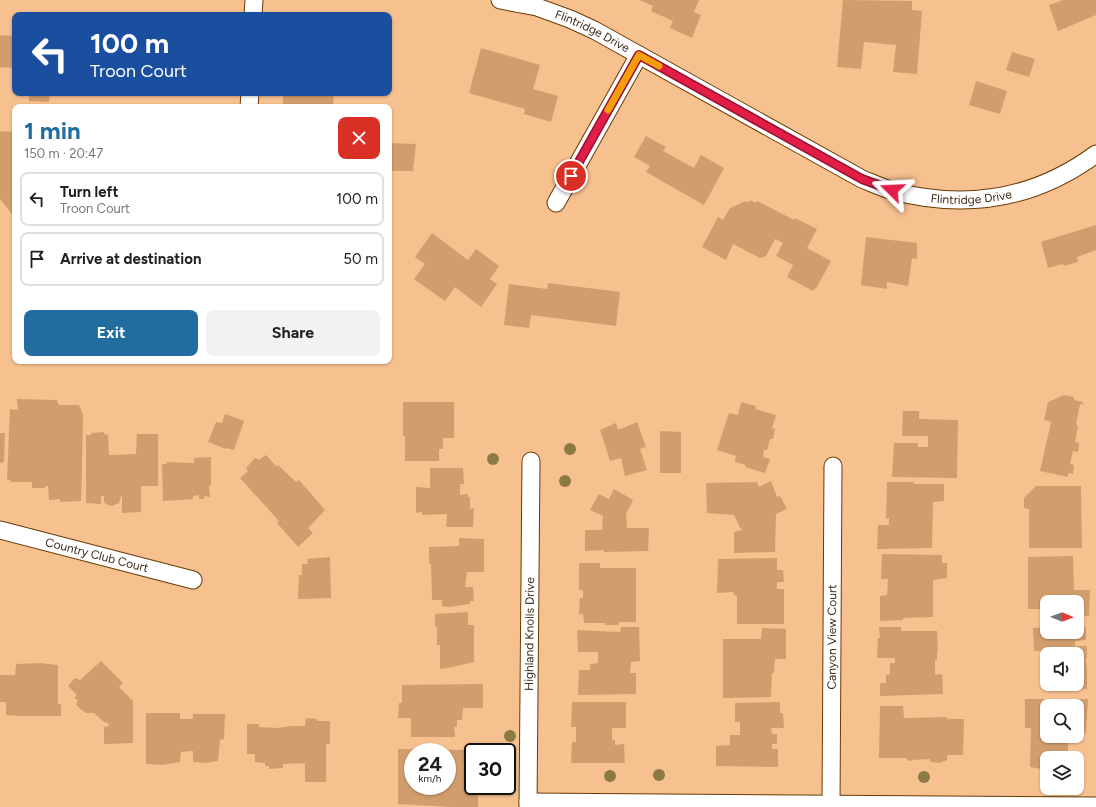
<!DOCTYPE html>
<html lang="en">
<head>
<meta charset="utf-8">
<style>
  :root { --surface:#fff; --page:#f2f2f2; --text:#202124; --muted:#757577; --line:#e0e0e0; --accent:#226da0 }
  body { margin:0; font-family:Figtree,sans-serif; background:var(--page); color:var(--text); height:100vh; display:flex; flex-direction:column; font-size:15px; white-space:nowrap }
  * { box-sizing:border-box; margin:0 }
  p { font-size:13px; color:var(--muted) }
  .icon { flex:none; width:22px; height:22px; fill:none; stroke:currentColor; stroke-width:2; stroke-linecap:round; stroke-linejoin:round }
  .map { position:relative; flex:1; overflow:hidden }
  .side { position:absolute; left:12px; top:104px; width:380px; height:260px; display:flex; flex-direction:column; background:var(--surface); border-radius:8px; box-shadow:0 1px 3px #0004 }
  .side>* { flex:none }
  .banner { position:absolute; left:12px; top:12px; width:380px; height:84px; border-radius:8px; box-shadow:0 1px 3px #0004; background:#1a4fa0; color:#fff; overflow:hidden }
  .needle { width:26px; rotate:91deg }
  .controls { position:absolute; left:1040px; top:595px; display:grid; gap:8px }
  .controls a { display:grid; place-items:center; width:44px; height:44px; border-radius:8px; background:var(--surface); box-shadow:0 1px 3px #0004; font-size:20px }
  .speed { position:absolute; left:404px; top:743px; display:flex; gap:8px; font-size:20px; font-weight:700; text-align:center }
  .speed>* { display:grid; place-content:center; width:52px; height:52px; border-radius:50%; background:var(--surface); box-shadow:0 1px 3px #0004; line-height:1 }
  .speed small { font-size:10px; font-weight:400 }
  .speed .limit { border:2px solid #111; border-radius:6px; background:#fff; color:#111 }
  .pin { position:absolute; display:grid; place-items:center; width:34px; height:34px; color:#fff; margin:-17px; border:2px solid #fff; border-radius:50%; box-shadow:0 1px 4px #0007 }
  .me { position:absolute; width:44px; margin:-22px; rotate:291deg; stroke-linejoin:round; filter:drop-shadow(0 0 3px #0008) }
  .turn { display:flex; align-items:center; gap:14px; height:84px; padding:0 12px; font-size:18px }
  .turn .icon { width:52px; height:52px; stroke-width:2.5 }
  .turn b { display:block; font-size:28px; line-height:34px }
  .round { display:grid; place-items:center; flex:none; width:42px; height:42px; border-radius:8px; background:var(--page) }
  .headline { display:flex; align-items:center; justify-content:space-between; height:68px; padding:0 12px }
  h1 { font-size:24px; font-weight:700; line-height:30px; color:var(--accent) }
  .button { display:flex; gap:8px; margin-top:auto; padding:8px 12px }
  .button a { flex:1; height:46px; border-radius:8px; background:var(--accent); color:#fff; font-size:16px; font-weight:700; line-height:46px; text-align:center }
  .button a+a { background:var(--page); color:var(--text) }
  ul { padding:0; list-style:none }
  li { display:flex; align-items:center; gap:12px; height:54px; margin:0 8px 6px; padding:0 4px; border:2px solid var(--line); border-radius:8px }
  li div { flex:1 }
  li b { display:block; font-size:15px }
  li em { font-style:normal }
  .map>svg:first-child { display:block }
</style>
</head>
<body>
<div class="map">
<svg width="1096" height="807" viewBox="0 0 1096 807">
  <rect width="100%" height="100%" fill="#f7c08f"/>
  <path fill="#d19d6c" fill-rule="evenodd" d="M639,0H699L694,12L701,15L692,38L670,28L673,21L651,11L653,6Z
    M843,0L912,1V10L922,11L917,74L893,72L896,45L864,42L861,69L837,67Z
    M1063,0H1096V15L1058,31L1049,5Z
    M0,35L15,36V68L0,67Z
    M481,48L540,65L533,89L558,96L551,122L524,114L525,109L469,93Z
    M1012,52L1035,59L1029,77L1006,70Z
    M976,81L1007,91L1000,114L969,105Z
    M29,93H50L49,102L29,101Z
    M283,93H334L333,107H283Z
    M367,93H386V95L367,94Z
    M0,131L15,132V218L0,199Z
    M646,136L666,147L663,151L694,168L701,155L724,168L704,205L646,172L650,166L634,157Z
    M389,143L416,144L413,171H389Z
    M750,200L756,203L757,201L794,220L795,218L817,229L807,248L831,261L817,287L813,291L787,277L793,265L776,256L783,243L775,239L766,256L760,258L733,244L726,260L702,247L718,217L723,220L730,208L746,201L749,203Z
    M1096,225V250L1077,257L1078,262L1064,266L1063,264L1048,268L1041,242Z
    M432,233L468,260L476,249L499,266L490,279L497,284L481,307L455,287L445,301L414,279L425,264L415,257Z
    M866,237L917,243V259L912,258L908,286L887,282V289L861,285Z
    M548,283L620,292L616,326L531,315L529,328L504,325L509,284L547,289Z
    M1064,395L1074,397V400L1083,402V405L1080,404L1076,424L1078,426L1075,442L1079,443L1078,452L1073,451L1070,464L1074,465L1073,474L1068,473V477L1040,471L1051,422L1044,420L1048,402Z
    M17,399L57,400L59,405H79L83,415L82,470L81,501L60,502V499L49,500L48,486H45V488H32V482H11L10,480H7L10,409L18,410Z
    M403,402H454V438H443V449H439V461H405V436H403Z
    M741,402L756,406L755,409L776,415L772,428L775,429L773,439H770L767,450H764L763,457L770,459L765,473L745,467L746,465L735,462L736,456L717,450L729,413L738,415Z
    M903,411H919V419L958,420L957,478L892,477L894,443H918V447H928V436H902Z
    M225,414L244,421L234,450L227,448L226,449L208,442L216,422L222,423Z
    M637,422L646,447L640,449L647,470L625,476L621,458L610,461L600,430L616,423L618,430Z
    M660,431L681,432V473H660Z
    M104,432V434L108,435L109,455L136,454L137,434H158V486H141V512L122,513V496H121L119,503L112,506L106,504L104,502V496H101V504L86,503V435H91V433Z
    M0,433H5L4,462L0,463Z
    M266,455L276,466L278,465L296,482L299,480L325,510L308,528L313,533L298,547L277,523L279,521L240,478L248,471L246,468L255,458L259,460Z
    M211,457V486H209L210,497L205,496L204,499H199V495L193,496V499L163,501L162,464H167L166,462L194,463V458Z
    M430,468H463L464,484H460V495L468,494V497H470V509L474,508L473,527H446L447,514L422,515V512L416,513V487L430,488Z
    M771,481L777,497L780,496L787,509L776,514L775,552L734,553V532L742,530V529L740,528L734,515L707,513L706,483L757,482L759,487Z
    M887,482H914V484H944V501L933,502L932,548L877,549L878,525H889V518L886,519Z
    M1036,486H1081L1082,548H1029V509L1024,508V498Z
    M614,489L633,500L626,514L627,528H649L648,551L604,552V550L585,551V530H602L603,516L590,510L599,494L609,499Z
    M459,538L484,539V572H467L465,587H473L474,601H470V604L449,607L442,606V600H432L431,564H429V547L459,546Z
    M882,554L942,555V563H947V578L933,580V617L903,618V620L880,621V596L887,595L888,579H881Z
    M1073,556L1074,590H1090L1089,616L1077,617V602H1047V609H1028V557Z
    M330,557L331,598L298,599L299,575H302V564H308L307,559Z
    M777,558V570H783L784,582H777V589H784V624H737V596L734,595L733,592L717,593L718,559Z
    M579,563H600V568H636V622H619V625H605V623H584L583,614H579L580,598H583V591L579,590Z
    M468,612V625H474V662L448,668L440,669V645H437V627H435V614Z
    M621,627H639L640,661L631,662L630,673H636V694L578,695L579,670H590V664L598,663V652H578L577,630L620,632Z
    M879,627H901V631H937L938,652H937V660H935V675L942,674L943,694L880,696V683H886V675L890,674V663H895V658H877L878,638H880Z
    M1047,627V632H1077V627H1086V640L1075,641V646H1087V658H1086V665H1087V689L1045,688V651H1034L1033,628ZM1047,654H1077V684H1047Z
    M762,628L786,629V659H775L774,673H772L771,697L723,698V639H761Z
    M101,661L123,683L119,687L133,701V743L104,744V727L109,726L108,723L104,722L94,713H86L80,709L76,704L78,700L74,698L77,695L68,686L75,678L80,680Z
    M40,663L58,665V704H61V716H22L6,715V702H0V675H15L16,664Z
    M483,684V708H463L462,720H457V727H454L455,737H411V718H398L399,703H402V685Z
    M1025,699H1088L1086,733H1077V706H1047V736H1073V743H1068V753H1069V758H1047V770L1030,767L1031,728H1025Z
    M572,702H626V728H612V740H615V745L624,744L625,763H571L572,742H576V727H571Z
    M780,702V713H783L784,728H771L772,734H777V744H772V749H778V767L716,766V746L730,745V735H740V722H735V703Z
    M880,706H903L904,718L947,717V719H964L963,755H947V760L939,763L930,762V759L912,760V761L907,760V758H879Z
    M146,713H180V719H193V714H225L224,739L220,740L218,761L206,763L193,762V751L181,752L180,762L162,765L146,764Z
    M306,718L317,719V721H330V744H326V782H305V763L283,764V768L269,769V766H265V763L255,762V754H247V724H259V727L278,728L291,726H305Z
    M398,749L470,750V753H473V786H478V807H451L398,804ZM413,752H447V786H413Z"/>
  <g fill="none" stroke-linecap="round" stroke-linejoin="round">
    <g stroke="#693b03" stroke-width="19">
      <g id="minor">
        <path id="s1" d="M500,0L537,7L570,19L594,30L862,179C872,183 883,188 893,191C966,210 1035,199 1096,154"/>
        <path d="M253,15L254,0"/>
        <path d="M249,107L250,93"/>
        <path d="M556,203L639,55"/>
        <path id="s2" d="M0,530L193,580"/>
        <path d="M528,802L1096,806"/>
        <path id="s3" d="M528,807L531,461"/>
        <path id="s4" d="M831,807L833,466"/>
      </g>
    </g>
    <use href="#minor" stroke="#fff" stroke-width="17"/>
  </g>
  <g fill="#8b7a44">
    <circle cx="570" cy="449" r="6"/>
    <circle cx="493" cy="459" r="6"/>
    <circle cx="565" cy="481" r="6"/>
    <circle cx="510" cy="736" r="6"/>
    <circle cx="659" cy="775" r="6"/>
    <circle cx="610" cy="776" r="6"/>
    <circle cx="924" cy="777" r="6"/>
  </g>
  <g fill="none" stroke-linecap="round" stroke-linejoin="round">
    <g stroke="#92132f" stroke-width="10">
      <path id="route" d="M571,176L639,55L862,179L892,190"/>
    </g>
    <use href="#route" stroke="#e11d48" stroke-width="7"/>
    <path stroke="#f59e0b" stroke-width="7" d="M608,110L639,55L659,66"/>
  </g>
  <g text-anchor="middle" dominant-baseline="central" stroke-width="3" stroke-linejoin="round" paint-order="stroke">
    <g font-size="12" fill="#3d2814" stroke="#f7c08f">
      <text stroke="none"><textPath href="#s1" startOffset="98">Flintridge Drive</textPath></text>
      <text stroke="none"><textPath href="#s1" startOffset="518">Flintridge Drive</textPath></text>
      <text stroke="none"><textPath href="#s2" startOffset="100">Country Club Court</textPath></text>
      <text stroke="none"><textPath href="#s3" startOffset="173">Highland Knolls Drive</textPath></text>
      <text stroke="none"><textPath href="#s4" startOffset="170">Canyon View Court</textPath></text>
    </g>
  </g>
</svg>
<div class="controls">
<a><svg class="needle" viewBox="-14 -14 28 28"><path d="M0-13l5 13h-10z" fill="#e53935"/><path d="M0 13l5-13h-10z" fill="#757577"/></svg></a>
<a><svg class="icon" aria-label="sound" viewBox="0 0 24 24"><path d="M4 9h4l5-4v14l-5-4H4zM17 9q2 3 0 6"/></svg></a>
<a><svg class="icon" aria-label="search" viewBox="0 0 24 24"><circle cx="10" cy="10" r="6"/><path d="M15 15l6 6"/></svg></a>
<a><svg class="icon" aria-label="layers" viewBox="0 0 24 24"><path d="M12 4l9 5-9 5-9-5zM3 14l9 5 9-5"/></svg></a>
</div>
<div class="speed"><div>24<small>km/h</small></div><div class="limit">30</div></div>
<div class="pin" style="left:571px;top:176px;background:#d93025"><svg class="icon" aria-label="arrive" viewBox="0 0 24 24"><path d="M6 21V4h12l-3 4 3 4H6"/></svg></div>
<svg class="me" style="left:892px;top:190px" viewBox="-20 -20 40 40"><path d="M0-17L14 15 0 8-14 15z" fill="#e11d48" stroke="#fff" stroke-width="4"/></svg>
<div class="banner">
<div class="turn"><svg class="icon" aria-label="left" viewBox="0 0 24 24"><path d="M17 20v-9H6M10 6l-5 5 5 5"/></svg><div><b>100 m</b>Troon Court</div></div>
</div>
<section class="side">
<div class="headline"><div><h1>1 min</h1><p>150 m · 20:47</p></div><a class="round" style="background:#d93025;color:#fff"><svg class="icon" aria-label="close" viewBox="0 0 24 24"><path d="M6 6l12 12M18 6L6 18"/></svg></a></div>
<ul>
<li><svg class="icon" aria-label="left" viewBox="0 0 24 24"><path d="M17 20v-9H6M10 6l-5 5 5 5"/></svg><div><b>Turn left</b><p>Troon Court</p></div><em>100 m</em></li>
<li><svg class="icon" aria-label="arrive" viewBox="0 0 24 24"><path d="M6 21V4h12l-3 4 3 4H6"/></svg><div><b>Arrive at destination</b></div><em>50 m</em></li>
</ul>
<div class="button"><a>Exit</a><a>Share</a></div>
</section>
</div>
</body>
</html>
